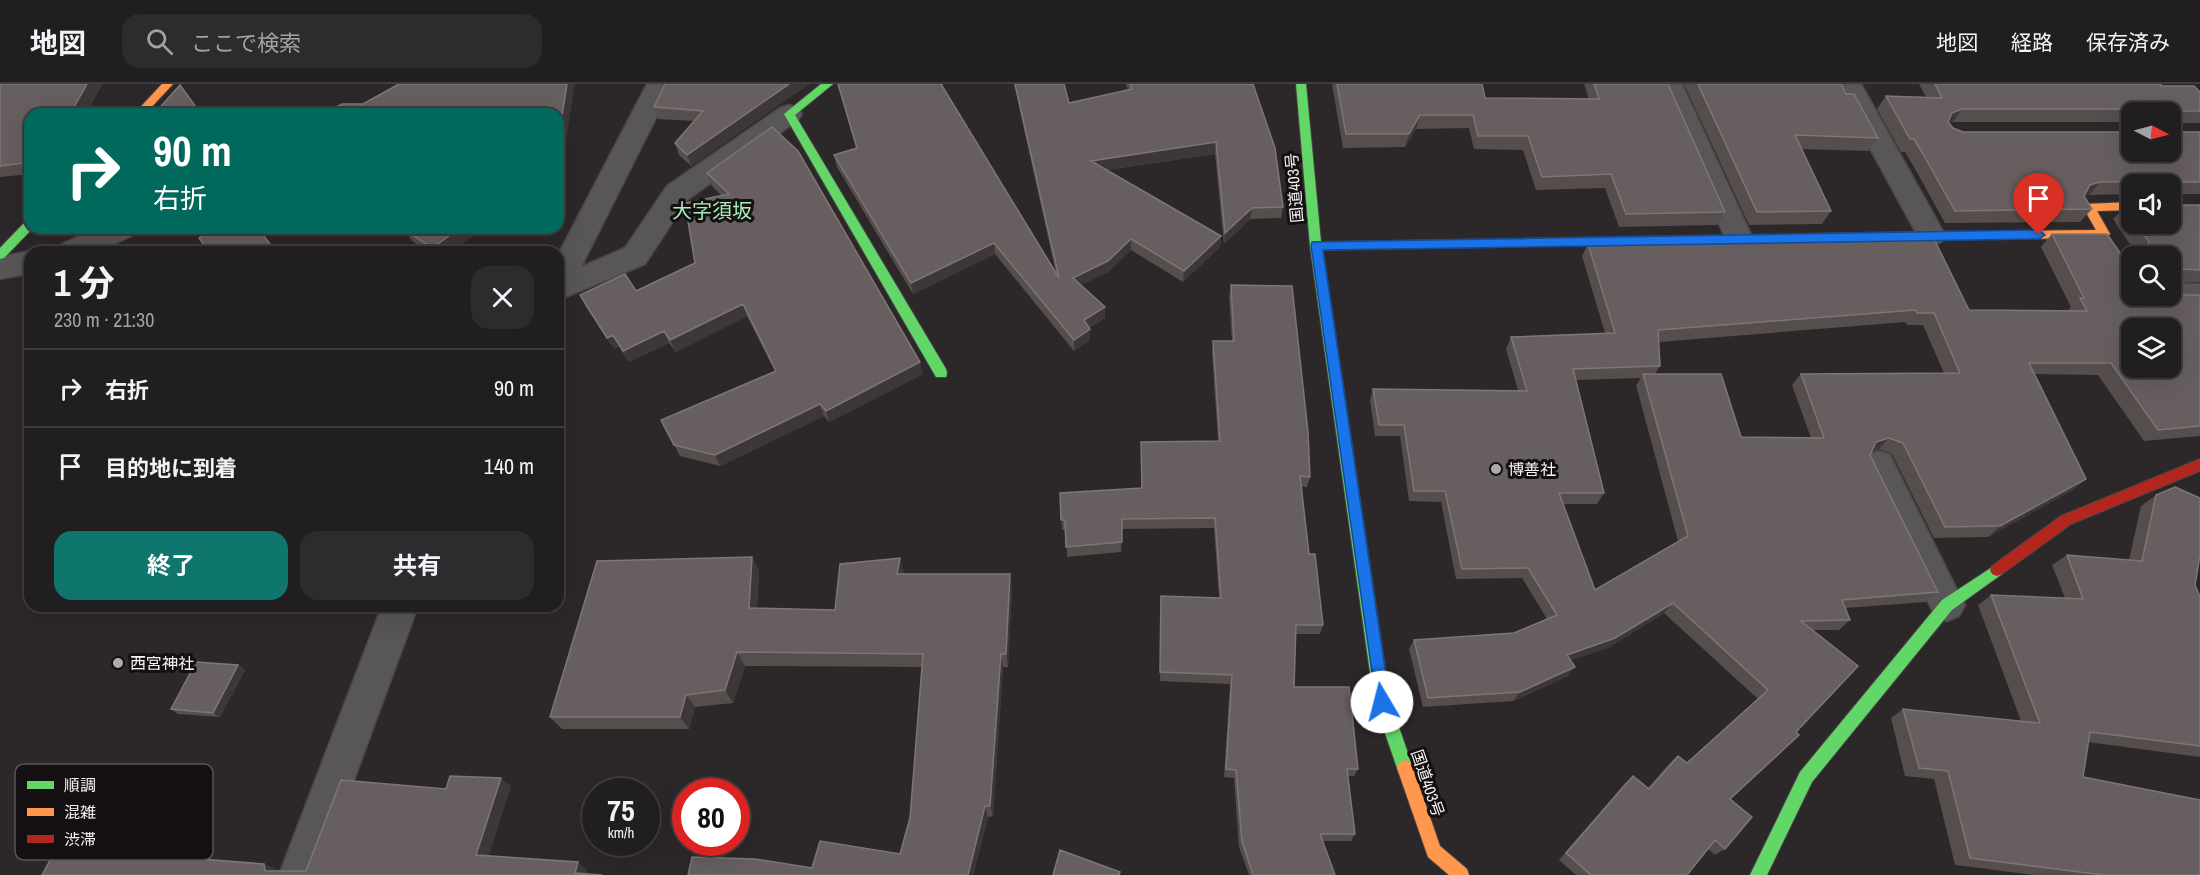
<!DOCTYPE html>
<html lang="ja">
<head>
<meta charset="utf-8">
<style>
  :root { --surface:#211e20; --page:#2d2b2d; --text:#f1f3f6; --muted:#a2a2a5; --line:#3e3c3e; --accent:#0f766e }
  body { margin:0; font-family:"Archivo Narrow","Noto Sans JP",sans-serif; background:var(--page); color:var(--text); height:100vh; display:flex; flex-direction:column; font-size:22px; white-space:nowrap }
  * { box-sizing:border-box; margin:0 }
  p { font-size:20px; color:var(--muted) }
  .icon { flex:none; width:33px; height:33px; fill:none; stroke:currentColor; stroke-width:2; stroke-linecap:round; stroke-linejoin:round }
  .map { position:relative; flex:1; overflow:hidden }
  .panel { position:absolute; left:24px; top:162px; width:540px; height:366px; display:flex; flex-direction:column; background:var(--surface); border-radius:18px; box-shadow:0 6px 24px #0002,0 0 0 2px var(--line) }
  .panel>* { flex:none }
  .banner { position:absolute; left:24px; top:24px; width:540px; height:126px; border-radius:18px; box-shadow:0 6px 24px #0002,0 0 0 2px var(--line); background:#00695c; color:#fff; overflow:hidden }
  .needle { width:39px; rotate:96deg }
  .fabs { position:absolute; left:2121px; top:18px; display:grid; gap:12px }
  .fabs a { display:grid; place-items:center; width:60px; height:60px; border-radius:12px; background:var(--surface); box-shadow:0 6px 24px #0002,0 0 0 2px var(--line); font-size:30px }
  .speed { position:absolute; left:582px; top:694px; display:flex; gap:12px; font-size:30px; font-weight:700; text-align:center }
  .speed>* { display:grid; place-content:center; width:78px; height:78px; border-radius:50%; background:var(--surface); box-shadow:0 6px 24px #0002,0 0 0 2px var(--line); line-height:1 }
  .speed small { font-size:15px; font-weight:400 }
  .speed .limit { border:9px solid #d22; background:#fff; color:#111 }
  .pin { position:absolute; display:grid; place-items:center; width:51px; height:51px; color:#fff; margin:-62px -26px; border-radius:50% 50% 50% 0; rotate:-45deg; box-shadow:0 0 6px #0007 }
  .pin .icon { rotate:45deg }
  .me { position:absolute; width:66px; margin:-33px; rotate:352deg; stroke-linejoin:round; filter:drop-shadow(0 0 4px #0008) }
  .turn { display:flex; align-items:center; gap:21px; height:126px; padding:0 30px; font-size:27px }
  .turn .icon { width:78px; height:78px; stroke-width:2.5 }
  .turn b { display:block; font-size:42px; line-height:51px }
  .round { display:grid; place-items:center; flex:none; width:63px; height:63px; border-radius:18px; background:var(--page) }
  .head { display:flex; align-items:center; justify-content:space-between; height:102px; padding:0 30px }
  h1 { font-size:36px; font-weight:700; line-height:45px }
  .primary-button { display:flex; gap:12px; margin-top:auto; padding:12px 30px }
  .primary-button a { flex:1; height:69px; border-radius:18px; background:var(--accent); color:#fff; font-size:24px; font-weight:700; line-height:69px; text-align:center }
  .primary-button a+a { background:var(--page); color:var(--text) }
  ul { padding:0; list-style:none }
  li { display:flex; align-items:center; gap:18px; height:78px; padding:0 30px; border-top:2px solid var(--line) }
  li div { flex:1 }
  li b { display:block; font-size:22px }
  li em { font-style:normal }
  header { display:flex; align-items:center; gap:36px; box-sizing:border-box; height:84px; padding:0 30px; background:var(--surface); border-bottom:2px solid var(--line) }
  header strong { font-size:28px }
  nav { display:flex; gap:33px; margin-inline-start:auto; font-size:21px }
  .search { width:420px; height:54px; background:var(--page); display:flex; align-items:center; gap:15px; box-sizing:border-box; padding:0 21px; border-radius:18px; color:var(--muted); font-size:22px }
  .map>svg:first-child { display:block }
</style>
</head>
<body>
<header>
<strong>地図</strong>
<div class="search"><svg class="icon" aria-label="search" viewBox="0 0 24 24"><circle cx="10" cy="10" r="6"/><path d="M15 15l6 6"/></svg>ここで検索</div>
<nav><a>地図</a><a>経路</a><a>保存済み</a></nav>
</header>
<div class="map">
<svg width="2200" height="791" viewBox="0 0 2200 791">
  <rect width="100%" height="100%" fill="#2c282a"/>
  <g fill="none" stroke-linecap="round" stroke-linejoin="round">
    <g stroke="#4a4648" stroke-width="3">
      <path id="street" d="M647,0H673L581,183L625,164L667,102L780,24L789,21L798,24L802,30L798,36L687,116L645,180L558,216V171Z
        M1656,0H1682L1752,153L1748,160L1738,163L1728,160Z
        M1835,0H1861L1945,151L1941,158L1931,161L1921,158Z
        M97,144H137L133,151L98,168H58L62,160Z
        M30,167L33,168H30V189L0,195V173Z
        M2170,199L2200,200V222L2170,221L2159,218L2156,212H2170Z
        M1878,367L1890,371L1959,510L1965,521L1959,532L1947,537L1935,532L1862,381L1866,371Z
        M382,522H418L319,791H279Z"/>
    </g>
    <g stroke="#4a4648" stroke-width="2">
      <path id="fast" d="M821,0H833L795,31L946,285L947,289L946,293H936L784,30Z
        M1296,0H1306L1321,158L1910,148L1916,152L1910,156L1323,166L1390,617L1413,684L1411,689L1405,692L1399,689L1397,684L1374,617L1310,162Z
        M30,136V144H33L4,174L0,175V164L26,137Z
        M1997,480L2002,482L2004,486L2002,490L1952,526L1812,698L1767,791H1750L1800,688L1942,516Z"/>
    </g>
    <g stroke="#4a4648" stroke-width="2">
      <path id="slow" d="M162,0H173L145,30H134Z
        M2132,118V126L2097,127L2110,150L2104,154L1910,156L1904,152L1910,148L2096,146L2083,123L2085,120Z
        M1405,676L1411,679L1413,684L1440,762L1467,785L1469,791H1449L1428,773L1397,684L1399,679Z"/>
    </g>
    <g stroke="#4a4648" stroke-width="2">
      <path id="jam" d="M2200,375V387L2071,440L2002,490L1997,492L1992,490L1990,486L1992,482L2061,432Z"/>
    </g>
    <use href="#street" fill="#595657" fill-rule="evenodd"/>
    <use href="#fast" fill="#63d668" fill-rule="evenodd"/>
    <use href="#slow" fill="#ff974d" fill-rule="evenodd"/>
    <use href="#jam" fill="#b3261e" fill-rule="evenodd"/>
  </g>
  <path fill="#564d4d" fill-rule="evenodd" d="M0,0H102L86,30H30V90L0,93Z
    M809,0L691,82L679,71L675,59L694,37L658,35L654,23Z
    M838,0H943V3L1056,189L1014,0H1064L1069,19L1128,6L1126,0H1253L1283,123L1281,134L1250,135L1224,160L1215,70L1107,86L1221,152L1220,163L1183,198L1131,166L1108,188L1081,201L1105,223V234L1089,244L1090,256L1074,267L995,170L913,210L837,83L834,71L856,64Z
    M1332,0H1482L1485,14L1589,15L1584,0H1668L1725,128L1717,141L1619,143L1605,104L1536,106L1523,66L1474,65L1469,44L1416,45L1405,63L1343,64Z
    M1684,0H1841L1846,10L1878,54L1869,67L1802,65L1831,127L1822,140L1749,141Z
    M1919,0H2161V2L2200,8V39H2180V48H2200V110H2181V121H2200V198H2181L2171,207L2172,208L2183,211H2200V352L2144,357L2098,291L2035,290L2086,395L2073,406L1988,453L1934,454L1892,370L1879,365L1872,367L1870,371L1938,508L1926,518L1845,524L1850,536L1839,546H1813L1730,715L1725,765L1715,771L1708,765L1687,791H1576L1559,776L1625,699L1633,692L1648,704L1669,680L1678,672L1687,679L1758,615L1664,529L1608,564L1571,576L1568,592L1513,617L1423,623L1409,565L1414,556L1514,549L1547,535L1522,494L1456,495L1441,418L1409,417L1400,352H1375L1370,316L1373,305L1518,306L1506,265L1511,253L1605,249L1582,172L1588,160H1632L1634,156L1969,226L2069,227L2068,226L2071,223L2041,163L2052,150L2132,212H2170V172H2136L2137,171L2113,135L2125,123L2132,122V140H2170V100H2132V110L2089,111L2085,112L2092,125L2080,138L1945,139L1914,83L1905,68H1901L1877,25L1886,12L1926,13ZM2132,28H2170L2132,68L1963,48L1953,44L1949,39L1953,38H2132ZM1905,238L1907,241H1923L1944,289L1801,290L1792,301L1811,354L1741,353L1655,290L1660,282L1659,258ZM1641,294L1636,301L1678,457L1595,506L1563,420H1597L1604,409L1576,296Z
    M707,89L923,290L829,338L824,332L720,382L680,372L661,336L775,287L747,232L676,268L669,259L629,278L619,262L614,265L586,223L580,211L636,207L695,179L722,112L711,101Z
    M483,144L450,168H428L412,157L405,146Z
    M1231,201L1310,393L1307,403H1301L1309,470L1323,541L1320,550H1296L1294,603L1358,685L1354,692H1348L1355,750L1351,757H1322L1335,791H1249L1239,763L1234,694L1224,693L1230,600L1160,597L1161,512L1219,514L1214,444L1122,445L1121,468L1067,473L1066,446H1062L1060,409L1141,404V358L1218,357L1212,268L1213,257H1232L1229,213Z
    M2156,411L2200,513V673L2088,658L2083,693L2200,791H2034L1955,781L1934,695L1905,692L1891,634L1903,625L2021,637L1978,521L1991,511L2065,514L2052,481L2067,471L2129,476L2141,422Z
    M752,473L759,487L757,524L835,526L904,489V490L1012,504L1008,583H1003L993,732L988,733L973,791L812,784L900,770L910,734L922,583L745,582L733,619L695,623L689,645H562L550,633Z
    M238,581L245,586L220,633L178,630L171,625Z"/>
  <path fill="#3e3738" d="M87,0H102L86,30H70Z
    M567,0H575L560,94L558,95V57Z
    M789,0H809L691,82L687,71Z
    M1962,25L1953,38L1942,42L1952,29Z
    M1420,31L1416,45L1405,63L1409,50Z
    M1216,58L1215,70L1092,88L1091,77Z
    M30,73V86L24,79Z
    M2100,98L2089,111L2078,114L2090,101Z
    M1252,124L1250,135L1224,160L1225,149Z
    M460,144H483L450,168H435L432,164Z
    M1221,152L1220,163L1183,198L1184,187Z
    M1131,155V166L1108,188L1073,205V194Z
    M994,159L995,170L913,210L911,199Z
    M743,220L747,232L676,268L670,256Z
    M1105,223V234L1085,247L1084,236Z
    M1090,245V256L1074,267V256Z
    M664,247L669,259L629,278L623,267Z
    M613,251L619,262L614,265L607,254Z
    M920,278L923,290L829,338L826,327Z
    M820,320L824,332L720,382L715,371Z
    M1889,354L1879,365L1865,369L1876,358Z
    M2086,395L2073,406L1988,453L2000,442Z
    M752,473L759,487L756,538L749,524Z
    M900,474L904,489L901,504L897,490Z
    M1010,490L1012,504L1008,583L1006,570Z
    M1673,519L1664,529L1608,564L1560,580L1567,571Z
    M737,568L745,582L733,619L725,606Z
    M1001,570L1003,583L993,732L990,722Z
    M238,581L245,586L220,633L213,629Z
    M1575,583L1568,592L1513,617L1520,608Z
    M686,611L695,623L689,645L680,633Z
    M501,694L511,702L487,778L476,771Z
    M985,722L988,733L973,791H968Z
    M153,763L169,770L165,778L149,771Z
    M578,778L587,785L586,791L575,789Z
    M264,780L278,786L265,787Z"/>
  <path fill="#675f5f" stroke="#7e7676" stroke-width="1.5" fill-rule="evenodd" d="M0,0H87L70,30H30V73L24,79L0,82Z
    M399,0H567L558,57V30H323L342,20H363Z
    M665,0H789L687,71L675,59L703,27L654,23Z
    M838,0H941L1059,194L1015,0H1064L1069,19L1132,5L1130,0H1253L1275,64L1283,123L1252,124L1225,149L1216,58L1091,77L1221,152L1184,187L1131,155L1108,177L1073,194L1105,223L1084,236L1090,245L1074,256L994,159L911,199L834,71L857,64Z
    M1337,0H1482L1485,14L1599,15L1594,0H1668L1725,128L1626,130L1611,90L1542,93L1528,52H1478L1473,31H1420L1409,50H1346Z
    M1698,0H1841L1846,10H1854L1878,54L1795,51L1831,127L1757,128Z
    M1935,0H2161V2H2194L2200,8V27H2180V48H2200V98H2181V121H2200V186L2182,185L2181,198L2170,199V172H2147V162L2149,158L2136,140H2170V100H2146L2144,97L2100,98L2090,101L2084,112L2092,125L1955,127L1923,70L1914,55H1910L1886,12L1942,14ZM1962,25H2143L2146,28H2170V68H2132V48H1963L1953,44L1948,38L1952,29Z
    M180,1L201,30H154Z
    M772,43L798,67L920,278L826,327L820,320L715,371L674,361L661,336L776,287L743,220L670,256L664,247L623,267L613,251L607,254L580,211L625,190L636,207L695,179L685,119L729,110L707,89Z
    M2132,122V133L2125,123Z
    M204,144H258L276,168H209L199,154L208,149Z
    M404,144H460L432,164L405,146Z
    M2052,150H2107L2132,186V212H2170V206L2172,208L2183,211H2200V342L2158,346L2111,279H2029L2086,395L2000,442L1945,443L1903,359L1889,354L1876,358L1870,371L1938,508L1842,516L1850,536L1801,537L1858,582L1796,648L1799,651L1730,715L1752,733L1725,765L1715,756L1687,791H1591L1566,769L1633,692L1649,705L1678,672L1687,679L1768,606L1673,519L1615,554L1567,571L1575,583L1520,608L1428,614L1414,556L1514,549L1557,531L1528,484L1462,485L1445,407H1414L1404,341H1379L1373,305L1527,307L1511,253L1615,249L1588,160H1636L1634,156L1932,151L1969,226L2087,227L2080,214H2084ZM1915,226L1917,229H1934L1960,289L1801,290L1824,354L1741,353L1721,290H1643L1688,452L1595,506L1559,409H1604L1573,285L1660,282L1658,246ZM2132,244H2170V284H2132Z
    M1231,201L1292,202L1308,348L1310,393L1300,392L1309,470H1315L1323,541H1296L1294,603H1349L1358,685H1347L1355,750H1320L1335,791H1253L1242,757L1236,686L1226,685L1232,591L1160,588L1161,512L1221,514L1215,434L1122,435V458L1066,463L1065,436H1061L1060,409L1142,404L1141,358L1220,357L1213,257H1234Z
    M2175,403L2200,414V471L2195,501L2200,513V662L2090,648L2083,693L2200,716V791H2103L1970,774L1948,687L1919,684L1903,625L2040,639L1991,511L2083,515L2067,471L2142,477L2156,411Z
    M752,473L749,524L835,526L840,480L900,474L897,490H1010L1006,570H1001L990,722H985L968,791H688L692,773L755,775L812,784L820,757L900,770L910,734L923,570L737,568L725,606L686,611L680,633H550L597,477Z
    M196,578L238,581L213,629L171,625Z
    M450,692L501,694L476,771L578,778L575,789L602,791H42L54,769L85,772L91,759L153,763L149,771L264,780L265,787H306L341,696L446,705Z
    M1060,766L1120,788L1119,791H1053Z"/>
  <path fill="#1a73e8" stroke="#114b97" stroke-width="1.5" d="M2039,146L2045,151L2039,155L1323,166L1390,618L1388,623L1382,625L1377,623L1311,162L1312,158Z"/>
  <g fill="#afabac" stroke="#141011" stroke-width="2">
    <circle cx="1496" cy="385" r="6"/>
    <circle cx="118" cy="579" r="6"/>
  </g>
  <g text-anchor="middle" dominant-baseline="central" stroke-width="6" stroke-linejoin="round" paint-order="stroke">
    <g font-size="16" fill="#f6f1f2" stroke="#141011">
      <text transform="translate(1294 104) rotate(-95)">国道403号</text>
      <text transform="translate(1428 699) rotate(71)">国道403号</text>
    </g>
    <g font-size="16" fill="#f6f1f2" stroke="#141011" text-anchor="start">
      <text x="1508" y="385">博善社</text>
      <text x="130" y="579">西宮神社</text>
    </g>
    <g font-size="20" fill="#a8ecb7" stroke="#141011">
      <text x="712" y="126">大字須坂</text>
    </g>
  </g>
  <rect x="15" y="680" width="198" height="96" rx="9" fill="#141011" stroke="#585454" stroke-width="1.5"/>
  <rect x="27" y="697" width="27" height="8" fill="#63d668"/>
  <rect x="27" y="724" width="27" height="8" fill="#ff974d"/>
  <rect x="27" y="751" width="27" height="8" fill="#b3261e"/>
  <g font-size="16" fill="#f6f1f2">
    <text x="64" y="707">順調</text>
    <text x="64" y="734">混雑</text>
    <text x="64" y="761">渋滞</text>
  </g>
</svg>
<div class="fabs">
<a><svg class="needle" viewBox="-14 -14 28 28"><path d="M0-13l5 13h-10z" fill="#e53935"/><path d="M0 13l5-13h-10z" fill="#a2a2a5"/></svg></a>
<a><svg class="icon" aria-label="sound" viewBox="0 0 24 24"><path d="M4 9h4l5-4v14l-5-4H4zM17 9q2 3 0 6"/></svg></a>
<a><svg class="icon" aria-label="search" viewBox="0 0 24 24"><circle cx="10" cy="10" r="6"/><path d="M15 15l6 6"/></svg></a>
<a><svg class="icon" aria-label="layers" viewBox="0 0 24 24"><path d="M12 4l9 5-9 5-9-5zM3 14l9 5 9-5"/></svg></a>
</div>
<div class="speed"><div>75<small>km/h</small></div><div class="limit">80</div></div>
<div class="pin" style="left:2039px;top:151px;background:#d93025"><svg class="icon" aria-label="arrive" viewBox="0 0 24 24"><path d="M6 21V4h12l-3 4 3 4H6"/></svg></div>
<svg class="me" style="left:1382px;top:618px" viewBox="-20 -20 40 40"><circle r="19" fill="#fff"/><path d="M0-13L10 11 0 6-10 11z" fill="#1a73e8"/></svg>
<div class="banner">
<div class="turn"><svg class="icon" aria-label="right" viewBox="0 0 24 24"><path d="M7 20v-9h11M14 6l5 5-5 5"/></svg><div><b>90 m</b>右折</div></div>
</div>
<section class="panel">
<div class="head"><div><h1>1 分</h1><p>230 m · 21:30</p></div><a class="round"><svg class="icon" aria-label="close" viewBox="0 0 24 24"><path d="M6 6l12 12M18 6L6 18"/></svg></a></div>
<ul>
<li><svg class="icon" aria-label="right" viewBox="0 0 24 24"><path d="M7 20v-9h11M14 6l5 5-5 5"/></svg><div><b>右折</b></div><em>90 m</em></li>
<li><svg class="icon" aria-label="arrive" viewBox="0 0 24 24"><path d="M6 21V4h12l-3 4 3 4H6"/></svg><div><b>目的地に到着</b></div><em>140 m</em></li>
</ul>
<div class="primary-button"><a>終了</a><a>共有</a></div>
</section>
</div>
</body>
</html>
